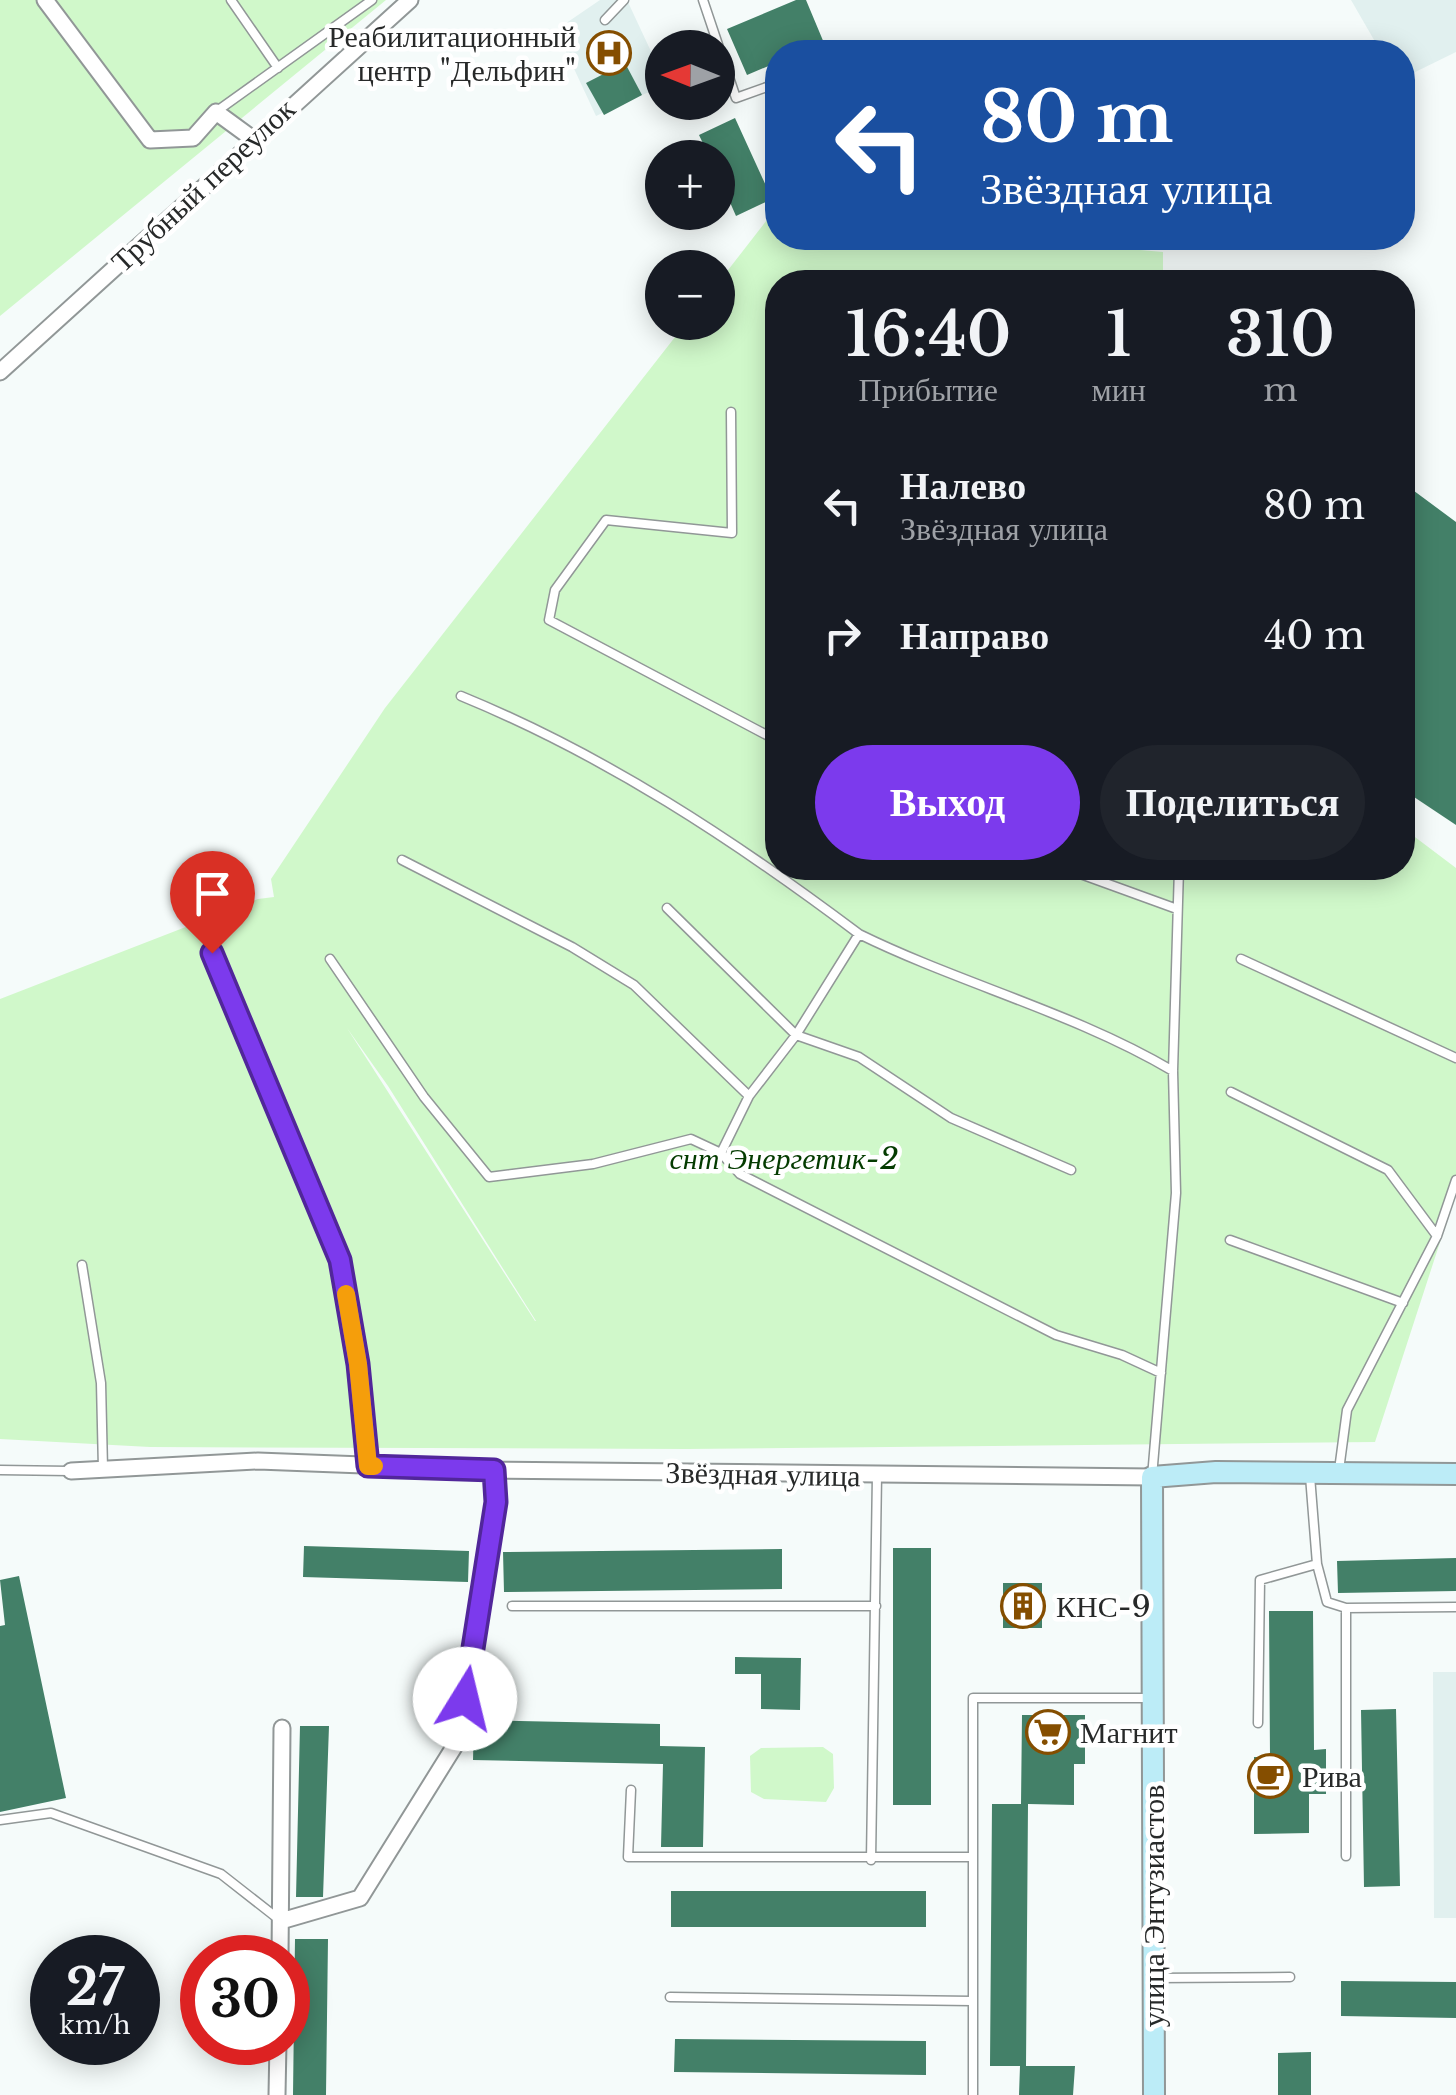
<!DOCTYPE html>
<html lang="ru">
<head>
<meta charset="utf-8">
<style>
  :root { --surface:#171b24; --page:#20242c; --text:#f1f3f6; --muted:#9ea1a6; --accent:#7c3aed }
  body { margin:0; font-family:"Libre Baskerville",serif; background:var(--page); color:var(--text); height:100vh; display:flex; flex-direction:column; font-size:38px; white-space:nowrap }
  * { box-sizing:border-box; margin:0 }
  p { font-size:32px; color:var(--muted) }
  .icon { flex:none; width:55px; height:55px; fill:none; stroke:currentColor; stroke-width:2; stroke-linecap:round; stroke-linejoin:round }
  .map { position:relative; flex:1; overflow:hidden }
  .sheet { position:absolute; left:765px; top:270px; width:650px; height:610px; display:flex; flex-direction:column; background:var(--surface); border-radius:40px; box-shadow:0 5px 25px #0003 }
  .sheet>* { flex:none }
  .guide { position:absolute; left:765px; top:40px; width:650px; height:210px; border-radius:40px; box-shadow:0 5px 25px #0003; background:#1a4fa0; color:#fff; overflow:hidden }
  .needle { width:65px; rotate:271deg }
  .fabs { position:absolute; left:645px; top:30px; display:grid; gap:20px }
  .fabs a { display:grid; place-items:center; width:90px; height:90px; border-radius:50%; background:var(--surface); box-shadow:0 5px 25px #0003; font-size:50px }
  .speed { position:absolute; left:30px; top:1935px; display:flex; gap:20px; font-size:50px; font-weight:700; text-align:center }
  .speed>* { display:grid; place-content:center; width:130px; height:130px; border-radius:50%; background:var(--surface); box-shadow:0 5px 25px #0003; line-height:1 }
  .speed small { font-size:25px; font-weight:400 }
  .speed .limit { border:15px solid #d22; background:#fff; color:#111 }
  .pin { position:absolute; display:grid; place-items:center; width:85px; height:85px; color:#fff; margin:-102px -42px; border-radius:50% 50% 50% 0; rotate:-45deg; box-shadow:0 0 10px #0007 }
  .pin .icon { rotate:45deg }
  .me { position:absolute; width:110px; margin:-55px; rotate:9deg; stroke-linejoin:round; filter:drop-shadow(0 0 8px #0008) }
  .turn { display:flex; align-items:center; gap:35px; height:210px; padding:0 50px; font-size:45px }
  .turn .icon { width:130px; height:130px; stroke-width:2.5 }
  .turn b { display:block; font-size:70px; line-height:85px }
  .eta { display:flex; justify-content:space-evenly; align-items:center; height:170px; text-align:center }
  .eta b { font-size:60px; font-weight:600; line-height:70px }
  .action { display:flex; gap:20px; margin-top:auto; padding:20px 50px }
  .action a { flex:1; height:115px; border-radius:60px; background:var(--accent); color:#fff; font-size:40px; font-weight:600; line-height:115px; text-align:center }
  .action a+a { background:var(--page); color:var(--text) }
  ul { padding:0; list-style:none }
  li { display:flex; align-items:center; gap:30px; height:130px; padding:0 50px }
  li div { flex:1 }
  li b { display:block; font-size:38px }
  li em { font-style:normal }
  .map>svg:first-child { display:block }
</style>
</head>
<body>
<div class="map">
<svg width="1456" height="2095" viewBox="0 0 1456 2095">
  <rect width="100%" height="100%" fill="#f5fbfa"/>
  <path fill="#e1f0ef" d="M600,0H627L662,75V86L596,116L556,30Z
    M1351,0H1456V52L1403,78L1402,52H1381Z
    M1433,1672H1456V1918H1434Z"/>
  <path fill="#d0f8ca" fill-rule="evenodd" d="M0,0H386L0,316Z
    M770,216L777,217L778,238H1006L1163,252V282H778V868H1402L1403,828L1456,868V1193L1375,1442L687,1449L150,1447L0,1439V999L258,899L274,897L271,879L385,708L686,323L718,322V283ZM347,1028L388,1086L536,1321H535Z
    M823,1747L833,1754L834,1788L826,1802L764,1799L751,1792L750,1756L761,1748Z"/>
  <path fill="#438068" d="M796,0H806L824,43L801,52H778V62L747,75L727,29Z
    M625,63L642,95L604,115L586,83Z
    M735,118L772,199L736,216L718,175V158H710L699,135Z
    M1402,482L1456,522V825L1402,789Z
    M304,1546L469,1551L468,1582L303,1577Z
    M893,1548H931V1805H893Z
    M782,1549V1589L504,1592L503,1552Z
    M1456,1558V1591L1338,1593L1337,1561Z
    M19,1576L66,1798L0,1812V1626L5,1625L0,1580Z
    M1003,1583H1042V1628H1003Z
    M1269,1611H1313L1314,1750L1326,1749V1794H1309V1833L1254,1834V1757H1270Z
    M735,1657L801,1658L800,1710L761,1709V1674H735Z
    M1396,1709L1400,1886L1364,1887L1361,1710Z
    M1022,1715H1085V1764H1074V1805L1028,1804L1026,2066H990L992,1804H1021Z
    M474,1720L660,1724V1746L705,1747L703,1847H661L663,1764L473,1760Z
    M300,1726H329L323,1897H296Z
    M671,1891H926V1927H671Z
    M295,1939H328L326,2095H293Z
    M1341,1981L1456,1982V2018L1341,2016Z
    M675,2039L926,2041V2075L674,2072Z
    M1311,2052V2095H1278V2053Z
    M1020,2066H1075L1073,2095H1019Z"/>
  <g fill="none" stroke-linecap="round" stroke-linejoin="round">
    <g stroke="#919797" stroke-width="11">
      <path id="lane" d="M231,0L278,68
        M703,0L736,98L778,83
        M605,20L624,0
        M217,111L372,0
        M731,412L732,533L606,520L555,590L549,620L778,741
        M461,696C605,755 734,840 859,934L796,1035L749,1096L721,1153
        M402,860L572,947L634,985L749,1096
        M1064,868L1177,909
        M667,908L796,1035L859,1057L951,1118L1071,1170
        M859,934C961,984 1075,1013 1173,1071
        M212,953L340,1261L358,1364L367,1466
        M330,959L424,1097L489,1177L593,1164L691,1139L721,1153L740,1174L1056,1335L1122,1355L1161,1373
        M1241,959L1456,1058
        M1231,1092L1388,1170L1437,1236
        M1230,1240L1403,1303
        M82,1265L101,1383L103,1469
        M0,1470L70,1471
        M1339,1470L1347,1410L1437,1236L1456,1180
        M1310,1476L1317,1564L1327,1602L1346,1608L1456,1607
        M1152,1477L1176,1193L1173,1071L1179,868
        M512,1606H876
        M1258,1723L1260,1580L1317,1564
        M631,1790L628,1857H973
        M0,1820L51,1813L221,1874L281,1921
        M1346,1856V1608
        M871,1860L877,1475
        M1154,1978L1290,1977
        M670,1997L972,2001
        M973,2095V1698H1152"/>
    </g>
    <g stroke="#919797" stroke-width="19">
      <path id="street" d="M45,0L150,140L193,138L216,112L253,139
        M0,372L410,0
        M71,1471L258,1461L494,1470L1152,1477
        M281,1921L360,1898L459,1739L496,1502L494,1470
        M280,1958L282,1728
        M277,2095L278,2042"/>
    </g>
    <g stroke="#919797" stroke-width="24">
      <path id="secondary" d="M1154,2095L1152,1477L1216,1472L1456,1474"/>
    </g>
    <use href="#lane" stroke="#fff" stroke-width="8"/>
    <use href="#street" stroke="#fff" stroke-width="15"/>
    <use href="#secondary" stroke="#bcecf7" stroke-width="20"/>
  </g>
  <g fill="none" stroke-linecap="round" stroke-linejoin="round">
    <g stroke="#51269a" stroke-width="25">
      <path id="route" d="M212,953L340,1260L358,1364L368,1466L494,1470L496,1502L465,1699"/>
    </g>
    <use href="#route" stroke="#7c3aed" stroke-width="18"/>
    <path stroke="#f59e0b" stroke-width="18" d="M346,1294L358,1364L368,1466H374"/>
  </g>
  <defs>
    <g id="hospital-ring" transform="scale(2.25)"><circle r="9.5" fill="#fff" stroke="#854e00" stroke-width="1.5"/><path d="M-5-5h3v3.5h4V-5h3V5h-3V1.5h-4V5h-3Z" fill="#854e00"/></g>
    <g id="building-ring" transform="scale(2.25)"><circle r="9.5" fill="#fff" stroke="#854e00" stroke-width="1.5"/><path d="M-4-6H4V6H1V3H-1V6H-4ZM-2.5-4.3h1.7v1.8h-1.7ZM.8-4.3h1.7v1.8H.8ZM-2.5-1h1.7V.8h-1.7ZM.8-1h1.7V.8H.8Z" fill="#854e00"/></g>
    <g id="supermarket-ring" transform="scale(2.25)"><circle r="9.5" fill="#fff" stroke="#854e00" stroke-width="1.5"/><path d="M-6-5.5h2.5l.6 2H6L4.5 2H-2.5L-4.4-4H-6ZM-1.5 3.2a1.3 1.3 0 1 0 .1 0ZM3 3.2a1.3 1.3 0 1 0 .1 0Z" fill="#854e00"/></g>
    <g id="cafe-ring" transform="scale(2.25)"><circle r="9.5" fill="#fff" stroke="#854e00" stroke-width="1.5"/><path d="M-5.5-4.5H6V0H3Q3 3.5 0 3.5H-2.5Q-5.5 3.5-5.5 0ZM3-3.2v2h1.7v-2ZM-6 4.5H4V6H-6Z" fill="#854e00"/></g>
  </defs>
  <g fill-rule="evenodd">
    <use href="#hospital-ring" x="609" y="53"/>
    <use href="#building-ring" x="1023" y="1606"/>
    <use href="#supermarket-ring" x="1048" y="1732"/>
    <use href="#cafe-ring" x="1270" y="1776"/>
  </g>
  <g text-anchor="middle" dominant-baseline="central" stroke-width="9" stroke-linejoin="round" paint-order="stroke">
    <g font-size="30" fill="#272929" stroke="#fff" text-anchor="start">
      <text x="576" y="36" text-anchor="end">Реабилитационный<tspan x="576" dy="34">центр "Дельфин"</tspan></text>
      <text x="1056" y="1606">КНС-9</text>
      <text x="1080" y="1732">Магнит</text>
      <text x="1302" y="1776">Рива</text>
    </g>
    <g font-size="30" fill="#272929" stroke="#fff">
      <text transform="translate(203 185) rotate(-43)">Трубный переулок</text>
      <text transform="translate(763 1474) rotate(1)">Звёздная улица</text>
      <text transform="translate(1153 1906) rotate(-90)">улица Энтузиастов</text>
    </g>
    <g font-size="30" font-style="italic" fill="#043b00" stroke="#fff">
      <text x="784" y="1158">снт Энергетик-2</text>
    </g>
  </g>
</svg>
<div class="fabs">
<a><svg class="needle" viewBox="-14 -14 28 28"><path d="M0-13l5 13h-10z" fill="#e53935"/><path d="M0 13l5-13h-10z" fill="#9ea1a6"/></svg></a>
<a>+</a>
<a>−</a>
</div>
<div class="speed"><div>27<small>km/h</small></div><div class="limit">30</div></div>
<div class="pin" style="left:212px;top:953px;background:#d93025"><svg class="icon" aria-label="arrive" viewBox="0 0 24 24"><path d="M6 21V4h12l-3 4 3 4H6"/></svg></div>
<svg class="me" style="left:465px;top:1699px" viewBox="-20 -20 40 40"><circle r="19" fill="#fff"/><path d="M0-13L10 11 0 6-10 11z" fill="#7c3aed"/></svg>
<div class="guide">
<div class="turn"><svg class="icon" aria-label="left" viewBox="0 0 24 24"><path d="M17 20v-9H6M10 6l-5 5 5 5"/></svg><div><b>80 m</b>Звёздная улица</div></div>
</div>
<section class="sheet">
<div class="eta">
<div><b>16:40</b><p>Прибытие</p></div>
<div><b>1</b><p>мин</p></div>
<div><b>310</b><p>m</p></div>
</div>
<ul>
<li><svg class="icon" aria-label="left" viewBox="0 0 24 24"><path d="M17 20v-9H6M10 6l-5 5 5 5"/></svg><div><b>Налево</b><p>Звёздная улица</p></div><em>80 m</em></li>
<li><svg class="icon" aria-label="right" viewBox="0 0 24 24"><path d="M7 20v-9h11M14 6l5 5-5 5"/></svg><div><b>Направо</b></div><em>40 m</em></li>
</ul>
<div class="action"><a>Выход</a><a>Поделиться</a></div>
</section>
</div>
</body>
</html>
